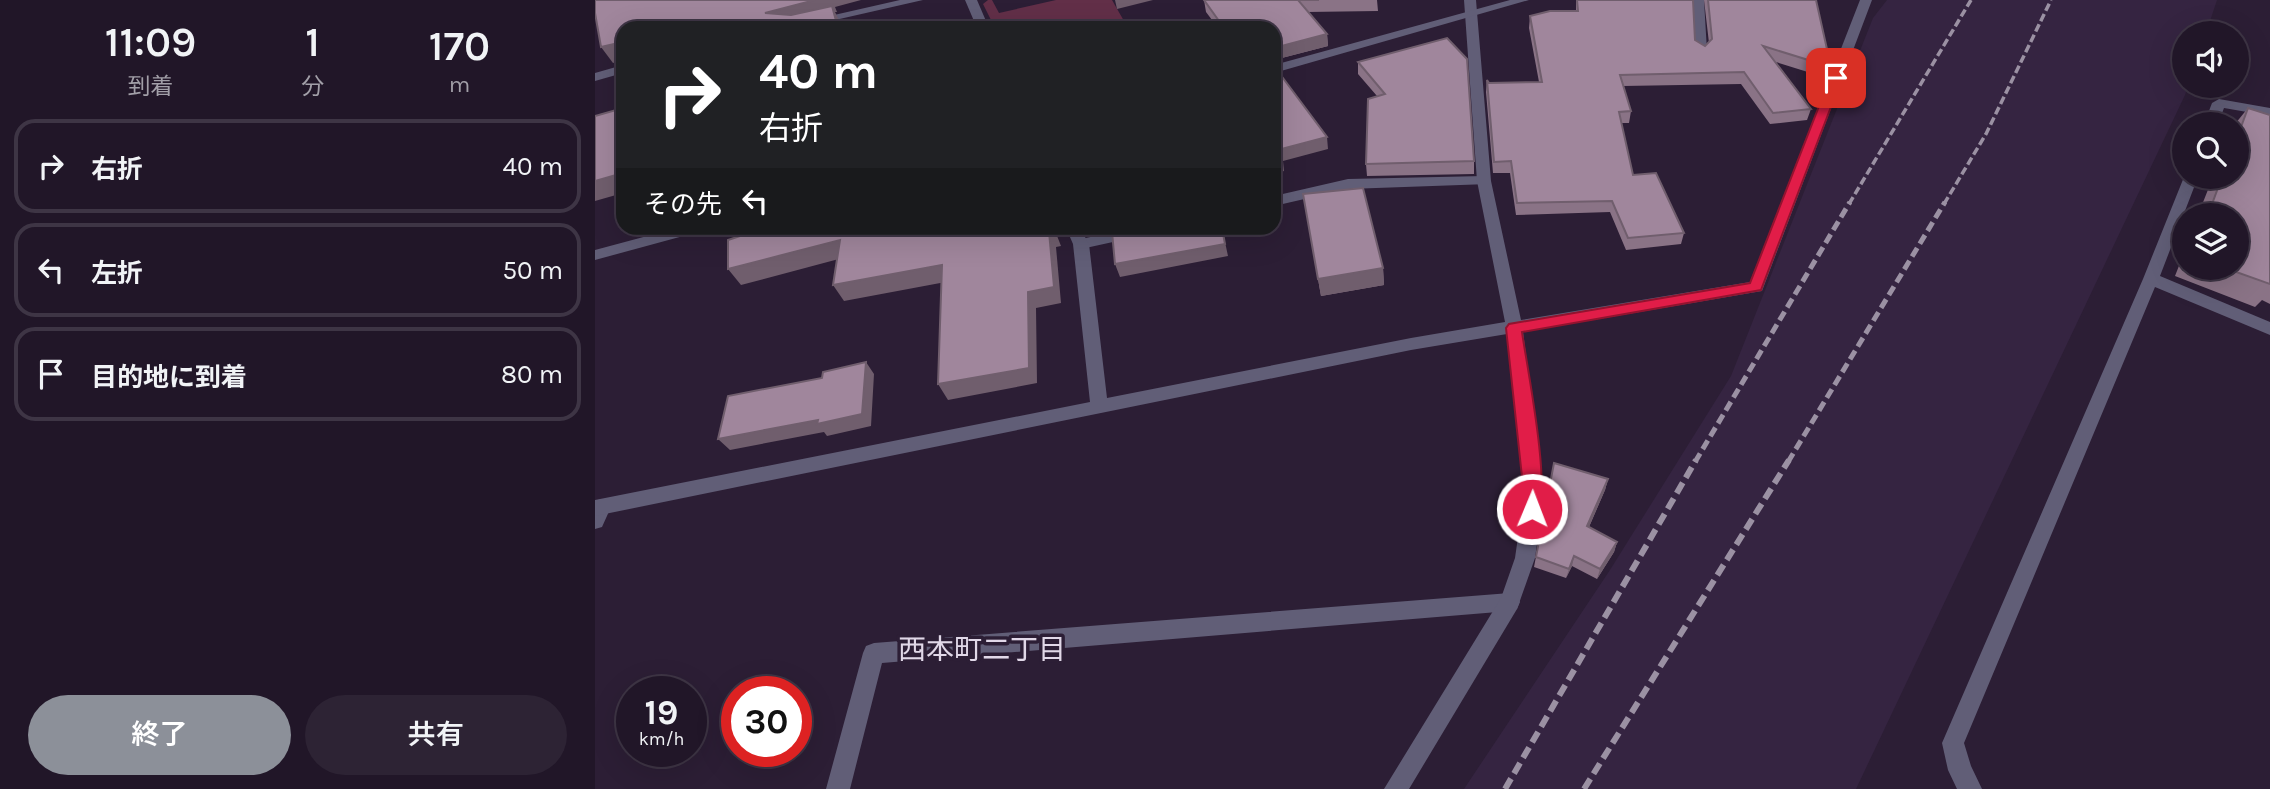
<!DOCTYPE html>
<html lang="ja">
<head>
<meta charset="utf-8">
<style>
  :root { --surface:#211628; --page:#2d2334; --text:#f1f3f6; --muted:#a29fa8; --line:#3e3545; --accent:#8c9099 }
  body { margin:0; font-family:Karla,"Noto Sans JP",sans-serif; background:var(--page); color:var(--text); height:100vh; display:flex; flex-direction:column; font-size:26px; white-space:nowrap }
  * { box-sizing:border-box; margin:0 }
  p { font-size:23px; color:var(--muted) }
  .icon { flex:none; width:38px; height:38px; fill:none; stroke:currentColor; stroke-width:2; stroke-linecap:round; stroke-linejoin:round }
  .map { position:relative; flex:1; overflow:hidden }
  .drawer { display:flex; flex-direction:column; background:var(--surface); width:595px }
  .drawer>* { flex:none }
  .banner { position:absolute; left:21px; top:21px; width:665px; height:214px; border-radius:21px; box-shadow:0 7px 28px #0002,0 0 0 2px var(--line); background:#202124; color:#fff; overflow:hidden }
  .fabs { position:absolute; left:1577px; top:21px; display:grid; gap:14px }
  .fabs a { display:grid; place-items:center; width:77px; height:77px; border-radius:50%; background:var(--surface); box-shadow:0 7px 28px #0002,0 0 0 2px var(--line); font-size:35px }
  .speed { position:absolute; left:21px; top:676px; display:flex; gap:14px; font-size:35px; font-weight:700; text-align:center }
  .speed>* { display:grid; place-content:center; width:91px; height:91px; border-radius:50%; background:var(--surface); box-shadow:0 7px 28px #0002,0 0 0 2px var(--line); line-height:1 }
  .speed small { font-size:18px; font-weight:400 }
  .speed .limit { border:10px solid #d22; background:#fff; color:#111 }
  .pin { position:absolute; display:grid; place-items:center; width:60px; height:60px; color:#fff; margin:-30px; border-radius:14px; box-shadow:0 4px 10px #0006 }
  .me { position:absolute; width:77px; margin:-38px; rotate:1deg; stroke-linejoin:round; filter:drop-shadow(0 0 5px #0008) }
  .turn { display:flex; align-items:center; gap:24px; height:147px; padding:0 28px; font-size:32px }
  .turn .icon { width:91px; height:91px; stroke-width:2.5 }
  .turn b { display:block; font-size:49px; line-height:60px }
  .then { display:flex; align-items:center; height:66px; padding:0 28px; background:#0003; gap:14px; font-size:26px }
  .eta { display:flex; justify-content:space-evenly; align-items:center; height:119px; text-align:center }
  .eta b { font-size:42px; font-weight:600; line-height:49px }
  .button { display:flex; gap:14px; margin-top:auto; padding:14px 28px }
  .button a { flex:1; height:80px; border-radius:42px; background:var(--accent); color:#fff; font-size:28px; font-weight:600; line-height:80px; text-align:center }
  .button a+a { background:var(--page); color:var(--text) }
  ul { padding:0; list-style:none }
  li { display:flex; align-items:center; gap:21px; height:94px; margin:0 14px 10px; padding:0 14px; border:4px solid var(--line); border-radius:21px }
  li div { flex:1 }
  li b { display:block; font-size:26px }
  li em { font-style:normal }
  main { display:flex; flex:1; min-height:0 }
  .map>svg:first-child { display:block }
</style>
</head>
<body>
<main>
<section class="drawer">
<div class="eta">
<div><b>11:09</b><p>到着</p></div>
<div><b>1</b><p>分</p></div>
<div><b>170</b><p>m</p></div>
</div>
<ul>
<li><svg class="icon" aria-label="right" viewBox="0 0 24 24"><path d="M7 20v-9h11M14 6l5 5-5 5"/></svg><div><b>右折</b></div><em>40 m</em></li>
<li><svg class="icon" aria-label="left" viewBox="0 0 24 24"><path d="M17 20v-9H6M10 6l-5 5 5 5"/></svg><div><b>左折</b></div><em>50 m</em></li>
<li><svg class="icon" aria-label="arrive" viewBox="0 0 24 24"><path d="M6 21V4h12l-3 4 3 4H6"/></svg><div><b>目的地に到着</b></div><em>80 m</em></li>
</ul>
<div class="button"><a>終了</a><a>共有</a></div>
</section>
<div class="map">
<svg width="1675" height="789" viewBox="0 0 1675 789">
  <rect width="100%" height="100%" fill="#2c1e35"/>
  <path fill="#352441" d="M1292,0H1622L1611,33H1589V86H1593L1590,95L1261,789H869L1015,570L1136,376L1278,18Z"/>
  <path fill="#622f48" d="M393,0H397L404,13L461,0H517L533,28H400L388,4Z"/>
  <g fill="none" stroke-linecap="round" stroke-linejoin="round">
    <path fill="#615e77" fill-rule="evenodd" d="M889,176L894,178V184L753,189L679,206V196L753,179Z
      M538,228H566L559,233L486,249L478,244L486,239Z
      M6,499L13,501L16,507L7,527L0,529V501Z
      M915,593L922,595L925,602L922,609L915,611L287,663L255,789H231L268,653L271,646L279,643Z"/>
    <path fill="#615e77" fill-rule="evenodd" d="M305,0H328L205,28H182Z
      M370,0H382L394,28H382Z
      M869,0H881L896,181L926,320L1155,282L1265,0H1277L1167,291L928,332L947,475V509L940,558L922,609L814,789H789L906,598L920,558L927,509L929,475L912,334L816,350L0,516V500L495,402L478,244L471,228H485L494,244L512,398L816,338L910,322L882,181Z
      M1097,0H1109L1112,51L1106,55L1100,51Z
      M28,65V73L0,81V73Z
      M1624,99L1675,108V116L1629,108L1623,124H1609L1617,103Z
      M1589,177H1603L1565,276L1675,322V335L1560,287L1369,743L1376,766L1387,789H1362L1353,770L1347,743L1548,279Z"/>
    <path fill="#615e77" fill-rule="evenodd" d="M915,0H934L679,73V65Z
      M82,228H105L103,232L0,260V250Z"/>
    <path stroke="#9b91a3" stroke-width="3.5" stroke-dasharray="8 3.5" stroke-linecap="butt" d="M1254,204L1376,0
      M1349,204L1391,134L1456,0"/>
    <path stroke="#9b91a3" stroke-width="5" stroke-dasharray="10 5" stroke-linecap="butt" d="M1100,462L1255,202
      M1193,462L1350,202"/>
    <path stroke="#9b91a3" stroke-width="6" stroke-dasharray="12 6" stroke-linecap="butt" d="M910,789L1101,460
      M989,789L1194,460"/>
  </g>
  <path fill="#8a7386" d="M609,0H782L783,11L712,12L732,34L733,46L679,60V28H623L611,12Z
    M981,0H1098L1100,40L1110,46L1114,43L1109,0H1221L1236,67L1232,78L1181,62L1216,109L1212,120L1175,124L1146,84L1028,86L1036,111L1034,123H1026L1038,175L1089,233L1086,244L1031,250L1015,212L921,215L915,173H898L891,92L892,80L894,83L944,82L934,28L935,16L981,11Z
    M763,62L879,161V174L772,176L771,164L782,96L763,74Z
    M1653,108L1675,115V304L1667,300L1660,307L1580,276L1589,253V268H1642V215H1603L1618,177H1642V124H1640Z
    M708,194L788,268L789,285L726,296Z
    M959,463L1013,479L1010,490L994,527L1022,542L1019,552L1002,579L977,566L971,578L939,567Z"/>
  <path fill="#705e6d" d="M220,0H266L240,7L242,12H240L245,22L247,28L170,13Z
    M520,0H558L522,9Z
    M732,34L733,46L679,60V48Z
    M28,42V60L18,63L6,47Z
    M732,137L733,149L688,161L689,171L679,174V162L683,150Z
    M28,173V193L0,201V181Z
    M459,228L466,246L461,247L466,303L441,308L442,383L353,400L343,384L433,292L454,231Z
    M627,228L633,256L525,277L520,264Z
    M245,240L255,256L146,285L133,269Z
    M347,265L356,281L249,301L238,285Z
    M788,268L789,285L726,296L723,279Z
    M271,362L279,374L276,426L232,436L229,432L135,450L123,439L223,420Z
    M1013,479L1010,490L990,536L992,526Z
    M1022,542L1019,552L1002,579L1005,569Z
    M979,556L977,566L971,578L974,569Z"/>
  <path fill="#a0869c" stroke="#705e6d" stroke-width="2" d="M0,0H220L170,13L196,15L237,6L243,28H103V25L89,28H28V42L6,47L0,13Z
    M609,0H724H703L732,34L679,48V28H628H629Z
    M982,0H1098L1100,40L1110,46L1117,39L1113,0H1221L1236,67L1168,46L1216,109L1178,113L1149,72L1025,75L1036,111L1024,112L1038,175L1061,173L1089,233L1033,238L1017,201L922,203L916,161L899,162L892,80L894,83L947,82L935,16L955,11H983Z
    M852,38L872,59L879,161L771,164L773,99L790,94L763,62Z
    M679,66L732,137L683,150L688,159L679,162Z
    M28,108V173L0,181V116Z
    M1653,108L1675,115V284L1630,268H1642V215H1613L1627,177H1642V138Z
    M768,188L788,268L723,279L708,194Z
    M148,228H459L460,230L454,231L459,287L433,292L434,368L343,384L347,265L238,285L245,240L133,269V240L148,235Z
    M543,228H627L630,244L520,264L517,232Z
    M271,362L267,414L222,424L223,420L123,439L133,396L227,378L228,372Z
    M959,463L1013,479L992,526L1022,542L1005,569L979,556L974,569L941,557Z"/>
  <path fill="#e11d48" stroke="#92132f" stroke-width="2" d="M1241,75L1247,78L1166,290L927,332C932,367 956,487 943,514H931L911,328L914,324L1155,283L1235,78Z"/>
  <g text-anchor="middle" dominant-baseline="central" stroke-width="7" stroke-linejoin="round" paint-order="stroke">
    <g font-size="28" fill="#e1d8e8" stroke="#2c1e35">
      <text x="387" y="649">西本町二丁目</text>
    </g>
  </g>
</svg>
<div class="fabs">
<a><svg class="icon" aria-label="sound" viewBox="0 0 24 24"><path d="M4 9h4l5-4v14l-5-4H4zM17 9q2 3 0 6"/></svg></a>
<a><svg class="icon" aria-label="search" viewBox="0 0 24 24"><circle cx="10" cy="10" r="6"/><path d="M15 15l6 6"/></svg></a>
<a><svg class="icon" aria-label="layers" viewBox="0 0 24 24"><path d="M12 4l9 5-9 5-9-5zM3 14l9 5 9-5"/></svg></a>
</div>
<div class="speed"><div>19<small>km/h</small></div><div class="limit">30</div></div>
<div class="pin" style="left:1241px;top:78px;background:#d93025"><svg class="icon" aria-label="arrive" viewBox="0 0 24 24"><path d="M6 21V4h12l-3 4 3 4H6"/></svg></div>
<svg class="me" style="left:937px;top:509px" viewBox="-20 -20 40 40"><circle r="17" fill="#e11d48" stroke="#fff" stroke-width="3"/><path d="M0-11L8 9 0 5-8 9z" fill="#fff"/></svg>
<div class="banner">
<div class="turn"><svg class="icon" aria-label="right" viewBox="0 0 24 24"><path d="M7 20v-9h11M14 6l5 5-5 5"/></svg><div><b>40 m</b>右折</div></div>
<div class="then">その先<svg class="icon" aria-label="left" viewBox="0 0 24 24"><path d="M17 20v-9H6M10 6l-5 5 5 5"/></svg></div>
</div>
</div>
</main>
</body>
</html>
